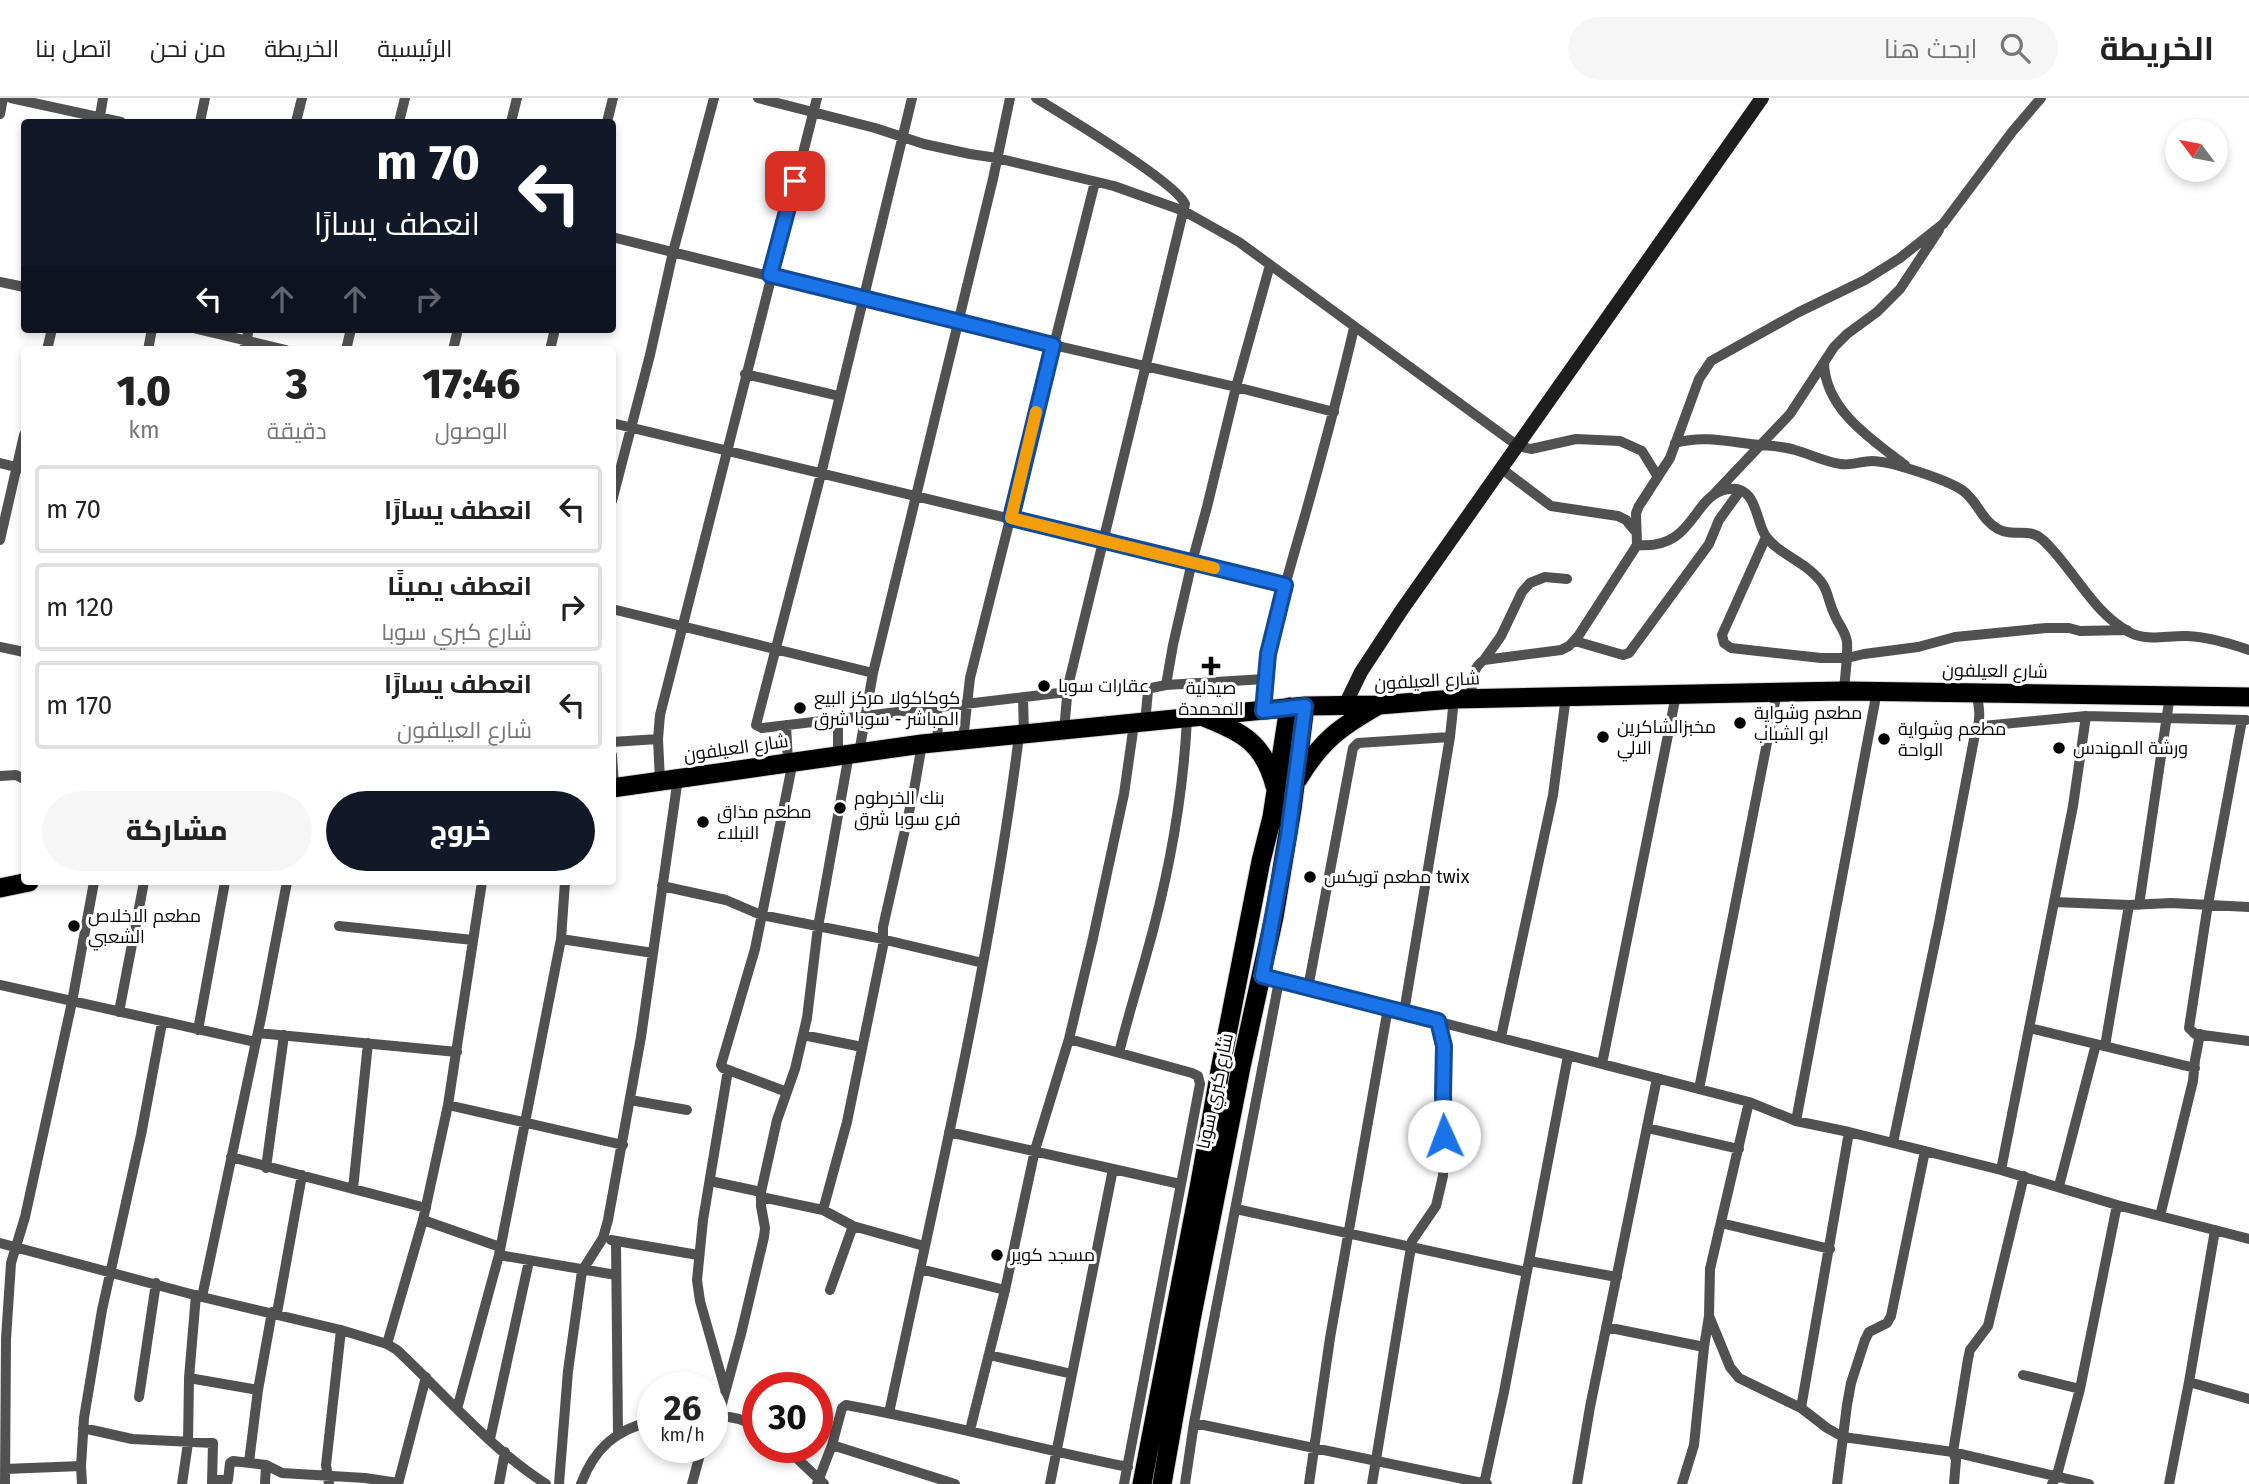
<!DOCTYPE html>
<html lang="ar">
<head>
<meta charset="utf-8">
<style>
  :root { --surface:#fff; --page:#f6f6f6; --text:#222; --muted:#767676; --line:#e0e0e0; --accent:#111827 }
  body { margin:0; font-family:"Fira Sans",Cairo,sans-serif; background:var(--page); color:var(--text); direction:rtl; height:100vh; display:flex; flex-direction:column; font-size:26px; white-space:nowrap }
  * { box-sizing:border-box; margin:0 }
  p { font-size:23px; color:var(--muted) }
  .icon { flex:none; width:38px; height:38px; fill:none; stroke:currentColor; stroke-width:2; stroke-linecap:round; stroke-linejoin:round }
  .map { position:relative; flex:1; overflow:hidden; direction:ltr }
  .panel { position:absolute; left:21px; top:248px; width:595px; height:539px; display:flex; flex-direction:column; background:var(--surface); border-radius:7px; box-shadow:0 4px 10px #0003; direction:rtl }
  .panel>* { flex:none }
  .hud { position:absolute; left:21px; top:21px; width:595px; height:214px; border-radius:7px; box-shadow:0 4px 10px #0003; direction:rtl; background:#111827; color:#fff; overflow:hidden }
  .needle { width:46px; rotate:302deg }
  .tools { position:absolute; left:2165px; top:21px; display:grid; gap:14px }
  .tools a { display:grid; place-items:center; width:63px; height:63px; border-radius:50%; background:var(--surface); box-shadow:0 4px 10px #0003; font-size:35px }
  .speed { position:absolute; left:637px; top:1274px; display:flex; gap:14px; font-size:35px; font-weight:700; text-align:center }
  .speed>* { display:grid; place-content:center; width:91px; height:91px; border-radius:50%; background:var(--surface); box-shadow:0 4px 10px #0003; line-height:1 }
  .speed small { font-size:18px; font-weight:400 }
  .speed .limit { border:10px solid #d22; background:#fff; color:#111 }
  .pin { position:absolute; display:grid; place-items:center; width:60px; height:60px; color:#fff; margin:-30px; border-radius:14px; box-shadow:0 4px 10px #0006 }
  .me { position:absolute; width:77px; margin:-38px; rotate:358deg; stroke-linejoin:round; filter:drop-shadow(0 0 5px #0008) }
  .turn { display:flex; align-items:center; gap:24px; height:147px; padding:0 21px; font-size:32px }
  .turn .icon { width:91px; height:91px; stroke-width:2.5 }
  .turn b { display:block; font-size:49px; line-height:60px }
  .lanes { display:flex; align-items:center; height:66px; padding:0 21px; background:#0003; justify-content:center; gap:35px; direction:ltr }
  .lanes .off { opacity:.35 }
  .eta { display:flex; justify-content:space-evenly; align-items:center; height:119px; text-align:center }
  .eta b { font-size:42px; font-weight:800; line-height:49px }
  .primary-button { display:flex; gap:14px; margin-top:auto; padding:14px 21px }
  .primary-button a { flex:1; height:80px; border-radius:42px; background:var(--accent); color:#fff; font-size:28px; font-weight:800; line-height:80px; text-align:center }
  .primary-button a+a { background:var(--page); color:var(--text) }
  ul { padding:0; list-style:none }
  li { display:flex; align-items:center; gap:21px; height:88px; margin:0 14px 10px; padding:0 7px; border:4px solid var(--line); border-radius:7px }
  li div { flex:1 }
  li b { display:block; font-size:26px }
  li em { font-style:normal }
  header { display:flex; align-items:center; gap:42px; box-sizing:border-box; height:98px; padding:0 35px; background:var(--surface); border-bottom:2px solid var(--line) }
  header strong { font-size:33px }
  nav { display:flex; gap:38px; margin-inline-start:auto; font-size:24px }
  .search { width:490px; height:63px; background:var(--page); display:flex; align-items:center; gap:18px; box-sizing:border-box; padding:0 24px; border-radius:38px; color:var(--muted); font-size:26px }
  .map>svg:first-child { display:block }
</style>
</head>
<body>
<header>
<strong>الخريطة</strong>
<div class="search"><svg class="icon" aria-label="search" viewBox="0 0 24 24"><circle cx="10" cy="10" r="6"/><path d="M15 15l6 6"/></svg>ابحث هنا</div>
<nav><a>الرئيسية</a><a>الخريطة</a><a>من نحن</a><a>اتصل بنا</a></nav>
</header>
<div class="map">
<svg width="2249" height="1386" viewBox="0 0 2249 1386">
  <rect width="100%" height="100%" fill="#fff"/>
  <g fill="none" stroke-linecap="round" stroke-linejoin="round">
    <g stroke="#dbdbdb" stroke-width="21">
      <path id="highway" d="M1206,620C1244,635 1264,646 1275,688
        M1298,681C1321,643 1340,629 1377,608
        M612,690L922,646L1305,608L1379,607L1454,601L1844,593L2249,599
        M0,790L29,784
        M1142,1386L1199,1090L1221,967L1261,763L1272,719L1289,609
        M1162,1386L1191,1222L1241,969L1274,819L1292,711L1305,608"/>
    </g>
    <path stroke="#515151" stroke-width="10" d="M11,0L121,24
      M758,0L875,30L924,46L970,56L997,60L1114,88L1184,113L1239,144L1518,348L1531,351L1576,341L1620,343L1642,353L1658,379
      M912,0L821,376L756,627L762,630L1067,594
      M1036,0C1062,16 1177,85 1185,106L1068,588L1064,633
      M0,16L3,0
      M99,24L103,0
      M200,24L205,0
      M296,24L302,0
      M399,24L405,0
      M511,24L517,0
      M607,24L613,0
      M612,139L958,225L1236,289L1334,314
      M0,184L24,189
      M197,231L286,252
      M47,252L52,231
      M148,252L152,231
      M244,252L249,231
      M346,252L351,231
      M453,252L458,231
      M550,252L555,231
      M1824,266C1826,312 1871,341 1905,367
      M745,276L839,298
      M612,325L1285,487
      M1675,345C1704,337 1729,344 1759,347C1771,348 1783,348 1795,352C1810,356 1825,364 1841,366C1851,368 1862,363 1872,363C1891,363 1947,382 1962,392C1977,402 1982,423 1998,431C2014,440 2027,428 2043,442C2074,471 2091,513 2129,534C2146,544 2168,537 2187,538C2208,539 2229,545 2249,552
      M0,365L24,371
      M1502,371L1551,408L1618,418L1626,422L1636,434
      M1715,395L1790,316L1834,249L1847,236L1877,214L1900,191L1939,132
      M612,403L650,257L673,154L714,0
      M1766,439L1722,537L1724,545L1731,550L1821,560H1847L1864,556L1918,549L1955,539L2046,530H2069L2080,533L2127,532
      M0,442L24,337
      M1637,447L1636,415L1639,408L1670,360L1699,281L1711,263L1799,214L1865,182L1900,160L1943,126L2012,34L2041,0
      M612,511L873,575
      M1575,543L1623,557L1629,555L1709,446L1719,422L1740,393
      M0,549L24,554
      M1484,562L1501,538L1522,494L1530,485L1545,479L1567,481
      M1166,587L1265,581
      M1023,599L1024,637
      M1471,601C1472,587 1471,570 1484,562L1561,552L1569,548L1579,537L1637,447C1696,452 1691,397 1728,391C1757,387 1755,421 1765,437C1774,451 1794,460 1807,470C1832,490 1824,496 1836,520C1840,528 1846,535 1847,544C1848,560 1845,577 1844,593
      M937,609L938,645
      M1263,613C1267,544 1285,487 1304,421C1322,357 1339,294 1354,230
      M2242,622L2208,806L2189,930L2195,936L2249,943
      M1145,625L1148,593L1151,590L1166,587L1173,547L1192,464L1207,409L1236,289L1270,167
      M786,627L788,664
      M1978,630L1983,628L2086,618L2246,622
      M963,642L970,580L1095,84
      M612,644L658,641
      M859,655L873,575L993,81L1010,0
      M612,657L614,689
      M838,657V620
      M0,678L16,677L24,681
      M660,683L658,641L660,617L817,0
      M662,788L726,802L761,817L873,839L983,865
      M2054,804L2129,807L2171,805L2249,809
      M2139,807L2170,597
      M339,828L473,842
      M561,841L653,855
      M1262,878L1749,1004L1796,1023L1849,1034L2001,1072L2117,1107L2249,1141
      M0,887L256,944
      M1308,890L1353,650L1358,645L1450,639
      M119,914L144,784
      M1404,914L1450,639L1454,601
      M2029,930L2195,970
      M198,932L225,784
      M258,935L457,954
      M803,937L862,949
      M1501,939L1553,697L1566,598
      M1069,941L1192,975L1198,978L1200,986L1124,1386
      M2105,948L2129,807
      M1119,955C1127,922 1137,890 1146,858C1168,781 1183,701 1187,621
      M1602,966L1676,597
      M1699,991L1777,594
      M787,994L723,970L721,967L755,851L793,663
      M630,1002L687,1012
      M448,1007L623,1047
      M1796,1023L1877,593
      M1647,1030L1739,1051
      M949,1034L1180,1086
      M1893,1045L1939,825L1975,636C1982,622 1979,608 1976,593
      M231,1059L426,1110
      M266,1070L284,937
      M2001,1072L2073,708L2086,618
      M710,1083L761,1094
      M2059,1088L2096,946
      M353,1091L368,945
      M761,1099L823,1112L853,1128L924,1148
      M1236,1111L1527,1174
      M823,1112L847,1024L883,848V829L914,692L922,646
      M2160,1118L2193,983L2195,962L2200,936
      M423,1122L500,1149
      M1721,1125L1830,1151
      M611,1142L698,1157
      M616,1143L618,1335
      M0,1145L202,1199L341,1232L387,1246L397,1252C444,1296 492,1352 546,1386
      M499,1157L616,1177
      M1529,1163L1617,1179
      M920,1171L1005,1192
      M830,1192L853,1128
      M202,1199L262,915L287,784
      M277,1215L302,1077
      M1709,1218L1730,1269L1739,1280L1801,1310L1827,1330L1843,1339L1953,1354L2089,1386
      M1606,1229L1704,1249
      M387,1246L423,1122L448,1007L482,784
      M989,1257L1072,1276
      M2023,1277L2080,1291
      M189,1280L258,1292
      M2189,1284L2249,1301
      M725,1291L700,1203L697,1182L703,1122L728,972
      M139,1299L156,1185
      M1801,1310L1849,1034
      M457,1311L499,1157L561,841L565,784
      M889,1315C937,1090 990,866 1019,638
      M714,1316L739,1321L758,1329
      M719,1317L741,1236L764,1139L765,1130L761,1108V1094L777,1022L795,971L807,920L818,829L849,656
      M1194,1325L1487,1386
      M83,1330L132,1341L213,1345L212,1386
      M970,1332L1005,1192L1035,1052L1069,941L1093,840L1124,696L1134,626
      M490,1341L529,1163
      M832,1347L955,1386
      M785,1349L824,1386
      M249,1364L258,1292L272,1214
      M5,1371L81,1368
      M212,1382H228L230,1365L233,1363L266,1367L282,1375L365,1380L398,1385
      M5,1386L6,1241L11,1165L25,1119L72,904L94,784
      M82,1386L81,1368L84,1320L102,1212L141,1037L162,925
      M182,1386L188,1345L189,1280L196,1197
      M265,1386L266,1367
      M329,1386L326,1367L341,1232
      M398,1386L426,1279
      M499,1386L505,1354
      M559,1386L568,1273L582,1173L603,1140L608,1122L641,939L678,680
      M581,1386C594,1351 616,1331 653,1323
      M692,1386L702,1349
      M817,1386L832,1347L842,1310L846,1307C941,1324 1033,1350 1128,1369
      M1050,1386L1113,1071
      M1185,1386L1194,1325L1279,883
      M1309,1386L1330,1240L1388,910
      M1372,1386L1412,1143L1436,1108L1443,1078L1444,948L1438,923
      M1484,1386L1504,1294L1568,958
      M1577,1386L1590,1309L1657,980
      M1682,1386L1694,1347L1704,1249L1709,1218L1710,1171L1749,1004
      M1837,1386L1847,1307L1851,1285L1865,1242L1869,1234L1887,1225L1891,1218L1925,1053
      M1954,1386L1956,1362L1953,1354L1968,1261L1970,1252L1988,1228L2024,1078
      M2052,1386L2057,1377L2080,1291L2117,1107
      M2169,1386L2189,1284L2215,1132"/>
    <path stroke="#1e1e1e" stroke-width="14" d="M1345,607L1361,574L1401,513L1762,0"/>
    <use href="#highway" stroke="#000" stroke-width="19"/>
  </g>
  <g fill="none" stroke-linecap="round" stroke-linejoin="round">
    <g stroke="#114b97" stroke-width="18">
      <path id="route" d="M795,83L770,177L1053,247L1011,420L1285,487L1268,556L1263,613L1305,608L1288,738L1262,878L1438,923L1444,948L1443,996L1444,1038"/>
    </g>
    <use href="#route" stroke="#1a73e8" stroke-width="12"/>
    <path stroke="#f59e0b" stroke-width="12" d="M1036,314L1011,420L1214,470"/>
  </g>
  <g fill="#000" stroke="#fff" stroke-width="2.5">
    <path d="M1207.5 557.5h7v7h7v7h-7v7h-7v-7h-7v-7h7z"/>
    <circle cx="1044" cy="588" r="7"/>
    <circle cx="800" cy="610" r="7"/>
    <circle cx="1740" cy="625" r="7"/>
    <circle cx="1603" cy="639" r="7"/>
    <circle cx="1884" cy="641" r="7"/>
    <circle cx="2059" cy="650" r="7"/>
    <circle cx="840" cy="710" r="7"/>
    <circle cx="703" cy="724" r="7"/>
    <circle cx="1310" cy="779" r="7"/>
    <circle cx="74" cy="828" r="7"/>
    <circle cx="997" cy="1157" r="7"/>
  </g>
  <g text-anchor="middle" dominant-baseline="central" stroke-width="6" stroke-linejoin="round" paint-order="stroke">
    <g font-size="18" fill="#000" stroke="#fff">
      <text transform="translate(1995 573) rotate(1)">شارع العيلفون</text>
      <text transform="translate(1427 583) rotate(-3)">شارع العيلفون</text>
      <text transform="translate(736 650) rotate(-8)">شارع العيلفون</text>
      <text transform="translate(1215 993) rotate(-78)">شارع كبري سوبا</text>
    </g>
    <g font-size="18" fill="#000" stroke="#fff" text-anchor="start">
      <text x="1058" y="588">عقارات سوبا</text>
      <text x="1211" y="590" text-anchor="middle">صيدلية<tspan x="1211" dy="21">المحمدة</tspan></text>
      <text x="814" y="600">كوكاكولا مركز البيع<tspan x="814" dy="21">المباشر - سوبا شرق</tspan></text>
      <text x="1754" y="615">مطعم وشواية<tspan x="1754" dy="21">ابو الشباب</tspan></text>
      <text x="1617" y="629">مخبزالشاكرين<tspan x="1617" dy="21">الالي</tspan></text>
      <text x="1898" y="631">مطعم وشواية<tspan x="1898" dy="21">الواحة</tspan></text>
      <text x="2073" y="650">ورشة المهندس</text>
      <text x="854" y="700">بنك الخرطوم<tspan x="854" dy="21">فرع سوبا شرق</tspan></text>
      <text x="717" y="714">مطعم مذاق<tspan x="717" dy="21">النبلاء</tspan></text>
      <text x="1324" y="779">مطعم تويكس twix</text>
      <text x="88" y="818">مطعم الاخلاص<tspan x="88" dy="21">الشعبي</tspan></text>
      <text x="1011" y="1157">مسجد كوير</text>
    </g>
  </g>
</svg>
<div class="tools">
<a><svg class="needle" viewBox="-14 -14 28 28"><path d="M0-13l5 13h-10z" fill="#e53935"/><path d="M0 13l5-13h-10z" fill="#767676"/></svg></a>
</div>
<div class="speed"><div>26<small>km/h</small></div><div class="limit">30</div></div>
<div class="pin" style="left:795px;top:83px;background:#d93025"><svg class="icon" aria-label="arrive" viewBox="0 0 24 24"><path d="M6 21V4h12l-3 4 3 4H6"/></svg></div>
<svg class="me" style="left:1444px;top:1038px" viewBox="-20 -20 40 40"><circle r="19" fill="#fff"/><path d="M0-13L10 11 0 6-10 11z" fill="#1a73e8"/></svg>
<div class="hud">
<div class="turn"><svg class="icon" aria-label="left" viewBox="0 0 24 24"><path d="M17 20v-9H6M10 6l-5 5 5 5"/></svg><div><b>70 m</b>انعطف يسارًا</div></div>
<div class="lanes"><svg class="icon" aria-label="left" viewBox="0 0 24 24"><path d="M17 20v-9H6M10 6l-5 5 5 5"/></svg><svg class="icon off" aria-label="ahead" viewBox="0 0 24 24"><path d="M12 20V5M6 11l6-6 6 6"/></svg><svg class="icon off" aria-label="ahead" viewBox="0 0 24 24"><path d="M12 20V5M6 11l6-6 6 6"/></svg><svg class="icon off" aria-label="right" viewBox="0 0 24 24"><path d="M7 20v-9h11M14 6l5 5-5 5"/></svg></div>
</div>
<section class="panel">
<div class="eta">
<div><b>17:46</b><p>الوصول</p></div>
<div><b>3</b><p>دقيقة</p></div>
<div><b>1.0</b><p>km</p></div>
</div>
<ul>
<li><svg class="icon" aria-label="left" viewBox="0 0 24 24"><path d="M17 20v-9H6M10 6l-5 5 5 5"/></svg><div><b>انعطف يسارًا</b></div><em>70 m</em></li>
<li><svg class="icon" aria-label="right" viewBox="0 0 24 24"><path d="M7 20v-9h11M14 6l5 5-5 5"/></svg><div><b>انعطف يمينًا</b><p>شارع كبري سوبا</p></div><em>120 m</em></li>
<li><svg class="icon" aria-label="left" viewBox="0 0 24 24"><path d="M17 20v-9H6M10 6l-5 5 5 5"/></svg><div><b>انعطف يسارًا</b><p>شارع العيلفون</p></div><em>170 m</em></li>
</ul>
<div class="primary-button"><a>خروج</a><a>مشاركة</a></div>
</section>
</div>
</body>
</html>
